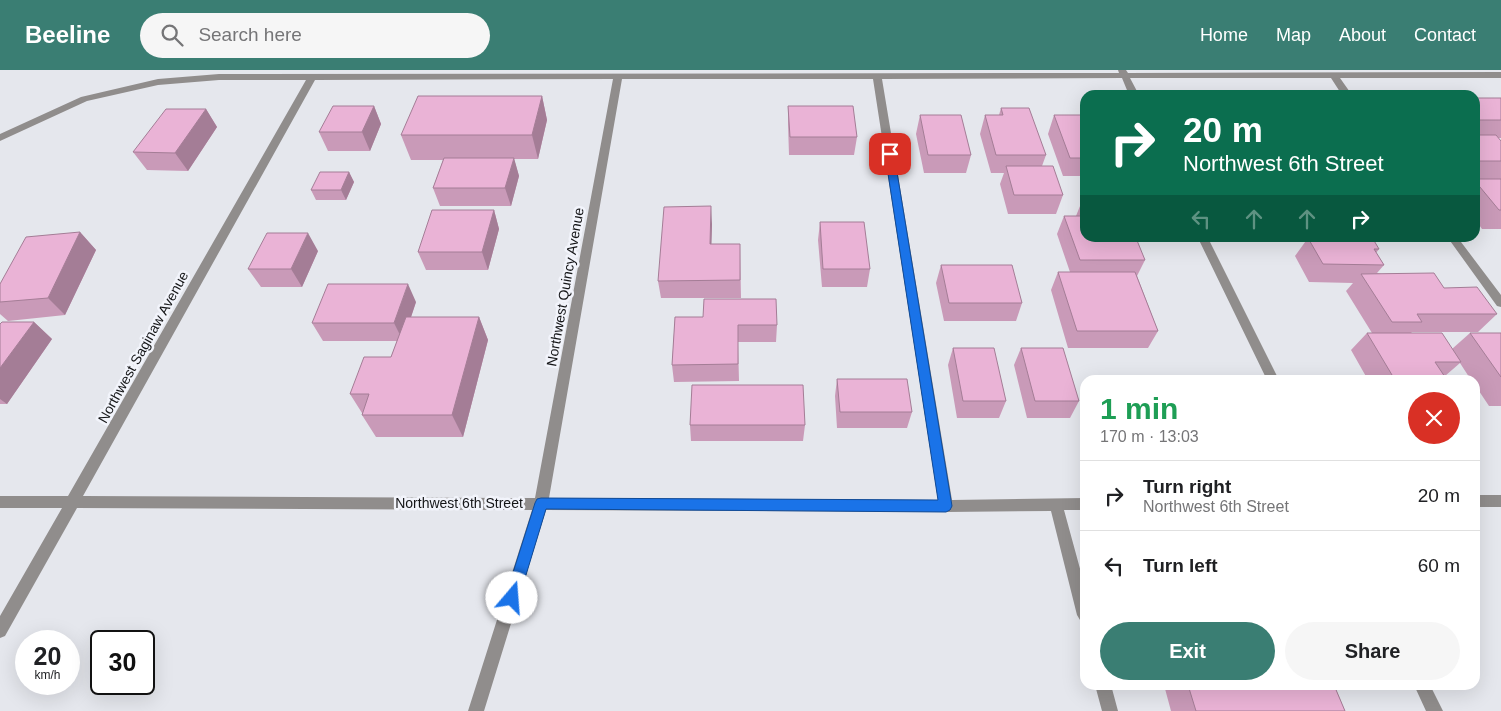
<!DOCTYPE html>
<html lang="en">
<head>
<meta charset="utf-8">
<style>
  :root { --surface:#fff; --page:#f6f6f6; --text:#202124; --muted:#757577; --line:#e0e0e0; --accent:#3a7e73 }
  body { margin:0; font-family:Arial,sans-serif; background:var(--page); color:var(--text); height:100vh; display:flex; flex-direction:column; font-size:19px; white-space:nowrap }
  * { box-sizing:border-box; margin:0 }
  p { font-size:16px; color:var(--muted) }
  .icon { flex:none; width:28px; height:28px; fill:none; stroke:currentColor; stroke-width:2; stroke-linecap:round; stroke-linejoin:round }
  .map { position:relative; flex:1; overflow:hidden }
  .side { position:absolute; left:1080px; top:305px; width:400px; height:315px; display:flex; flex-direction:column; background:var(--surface); border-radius:15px; box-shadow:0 5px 20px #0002 }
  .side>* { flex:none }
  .hud { position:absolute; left:1080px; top:20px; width:400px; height:152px; border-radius:15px; box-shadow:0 5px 20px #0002; background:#0b6e4f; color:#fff; overflow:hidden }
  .speed { position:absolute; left:15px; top:560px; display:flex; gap:10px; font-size:25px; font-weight:700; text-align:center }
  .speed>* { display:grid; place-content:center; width:65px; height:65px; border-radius:50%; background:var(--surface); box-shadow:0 5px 20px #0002; line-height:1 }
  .speed small { font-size:12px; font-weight:400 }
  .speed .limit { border:2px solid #111; border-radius:8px; background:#fff; color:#111 }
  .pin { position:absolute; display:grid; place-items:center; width:42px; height:42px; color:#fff; margin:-21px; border-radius:10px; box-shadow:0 2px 8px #0006 }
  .me { position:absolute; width:55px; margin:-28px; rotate:18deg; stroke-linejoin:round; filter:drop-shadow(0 0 4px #0008) }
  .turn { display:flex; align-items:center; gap:18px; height:105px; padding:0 20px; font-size:22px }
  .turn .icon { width:65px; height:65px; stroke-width:2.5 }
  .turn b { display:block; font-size:35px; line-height:42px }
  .lanes { display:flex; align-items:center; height:48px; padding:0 20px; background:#0003; justify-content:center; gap:25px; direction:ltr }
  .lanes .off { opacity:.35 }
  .round { display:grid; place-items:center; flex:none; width:52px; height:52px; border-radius:26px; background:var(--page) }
  .summary { display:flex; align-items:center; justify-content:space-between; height:85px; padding:0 20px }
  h1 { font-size:30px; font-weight:600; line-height:38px; color:#1e9e55 }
  .button { display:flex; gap:10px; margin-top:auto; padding:10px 20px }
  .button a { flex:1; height:58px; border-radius:30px; background:var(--accent); color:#fff; font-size:20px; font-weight:600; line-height:58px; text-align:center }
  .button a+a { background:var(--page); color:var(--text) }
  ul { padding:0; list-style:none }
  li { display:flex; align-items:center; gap:15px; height:70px; padding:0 20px; border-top:1px solid var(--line) }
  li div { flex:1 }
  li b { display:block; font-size:19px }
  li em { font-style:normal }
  header { display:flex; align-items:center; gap:30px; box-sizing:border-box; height:70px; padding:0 25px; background:var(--accent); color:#fff }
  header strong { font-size:24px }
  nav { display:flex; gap:28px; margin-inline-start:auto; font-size:18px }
  .search { width:350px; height:45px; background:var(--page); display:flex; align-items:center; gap:12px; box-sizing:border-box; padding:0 18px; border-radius:28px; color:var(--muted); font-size:19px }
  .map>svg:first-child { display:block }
</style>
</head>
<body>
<header>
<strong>Beeline</strong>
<div class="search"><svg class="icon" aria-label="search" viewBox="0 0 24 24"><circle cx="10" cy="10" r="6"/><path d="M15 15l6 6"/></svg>Search here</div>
<nav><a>Home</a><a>Map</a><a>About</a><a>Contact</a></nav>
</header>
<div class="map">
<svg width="1501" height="641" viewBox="0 0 1501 641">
  <rect width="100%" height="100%" fill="#e5e7ed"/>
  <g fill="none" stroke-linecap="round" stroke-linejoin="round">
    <path fill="#908d8c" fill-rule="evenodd" d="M1118,0H1126L1128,3L1501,2V8H1340L1352,25H1342L1331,8H1130L1139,25H1129L1122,8L882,9L952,430L1085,428V440H1064L1085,517V552L1080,550L1077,545L1051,441L946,442L546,440L484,641H468L532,440L77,438L5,566L0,568V546L62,438H0V426H68L306,10H219L158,15L87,31L0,71V64L81,27L158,9L219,4L1119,3ZM613,9L535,428L83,426L315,10ZM622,9H873L938,430L549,428Z
      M1198,168H1208L1279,310H1267Z
      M1448,168H1458L1501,225V237L1497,236Z
      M1475,425H1501V437H1475Z
      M1095,615H1111L1118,641H1102Z
      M1414,615H1430L1443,641H1426Z"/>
  </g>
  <path fill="#c99ab8" d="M542,26L547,50L538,89H514L519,106L511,136H440L433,118L443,90H411L401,65Z
    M1475,28H1501V68H1498L1501,71V159H1482L1475,149Z
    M374,36L381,54L370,81H328L319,62Z
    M788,36L857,67L854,85H789L788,54Z
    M1001,38L1046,85L1042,96L1063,125L1056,144H1008L1000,114L1004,103H991L980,64L985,45H999Z
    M206,39L217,57L188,101L147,100L133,82Z
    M920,45L971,85L966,103H924L916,64Z
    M1054,45H1085V106H1063L1048,64Z
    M349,102L354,112L346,130H316L311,120Z
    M1082,131H1085V168L1145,190L1137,206L1158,261L1148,278H1068L1051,220L1058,202H1070L1057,164L1064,146H1076Z
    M494,140L499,159L488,200H426L418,182Z
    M820,152L870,199L867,217H822L818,170Z
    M712,154L711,174H740L741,228H661L658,211Z
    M80,162L96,180L65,245L8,251L0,244V214Z
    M1308,168L1379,179L1376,183L1384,195L1377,203L1444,218L1497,244L1478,262H1412L1411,263L1452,279L1470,263H1501V336H1489L1475,315V310H1471L1460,293L1445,306L1447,310H1368L1351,280L1367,263H1372L1346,221L1353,213L1309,212L1295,186Z
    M318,181L302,217H261L248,199Z
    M941,195L1022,233L1016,251H944L936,213Z
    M416,232L411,247H479L488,270L463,367H376L362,345V343L350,324L391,287L397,271H323L312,253Z
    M675,247L777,255L776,272H738L739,311L674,312L672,295Z
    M34,252L52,269L7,334H0V254Z
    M953,278L1006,331L999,348H957L948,295Z
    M1021,278L1079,331L1070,348H1027L1014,295Z
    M837,309L912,342L907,358H837L835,326Z
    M690,355H805L803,371H691Z
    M1164,615H1334L1345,641H1171Z"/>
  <path fill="#a47d96" d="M542,26L547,50L538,89L532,65Z
    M374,36L381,54L370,81L362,62Z
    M206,39L217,57L188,101L175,83Z
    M514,88L519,106L511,136L505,118Z
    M349,102L354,112L346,130L341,120Z
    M711,136L712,154L711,192L710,174Z
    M494,140L499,159L488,200L482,182Z
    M80,162L96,180L65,245L48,228Z
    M308,163L318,181L302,217L291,199Z
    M408,214L416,232L403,271L394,253Z
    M479,247L488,270L463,367L452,345Z
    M34,252L52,269L7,334L0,329V298Z"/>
  <path fill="#eab3d6" stroke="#a47d96" d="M418,26H542L532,65H401Z
    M1475,28H1501V50H1475Z
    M333,36H374L362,62H319Z
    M788,36H853L857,67H790Z
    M1001,38H1029L1046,85H996L985,45H1003Z
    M166,39H206L175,83L133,82Z
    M920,45H961L971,85H928Z
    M1054,45H1085V88H1070Z
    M1475,65H1496L1501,71V91H1475Z
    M444,88H514L505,118H433Z
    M1006,96H1053L1063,125H1014Z
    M320,102H349L341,120H311Z
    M1475,109H1501V140H1499L1475,111Z
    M1082,131H1085V138Z
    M711,136L710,174H740V210L658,211L664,137Z
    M432,140H494L482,182H418Z
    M1064,146H1085V168H1136L1145,190H1080Z
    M820,152H864L870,199H823Z
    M80,162L48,228L0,232V214L26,167Z
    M267,163H308L291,199H248Z
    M1308,168L1373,169L1379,179H1374L1384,195L1323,194Z
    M941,195H1012L1022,233H949Z
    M1058,202H1135L1158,261H1077Z
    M1434,203L1444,218L1477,217L1497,244H1417L1422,252H1392L1361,204Z
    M328,214H408L394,253H312Z
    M704,229H776L777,255H738V294L672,295L675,247H703Z
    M406,247H479L452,345H362L369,324H350L364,287H391Z
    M2,252H34L0,298V254Z
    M1367,263H1442L1461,292H1435L1447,310H1395Z
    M1470,263H1501V307Z
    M953,278H994L1006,331H963Z
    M1021,278H1063L1079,331H1035Z
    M837,309H907L912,342H840Z
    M692,315H803L805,355H690Z
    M1188,615H1334L1345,641H1196Z"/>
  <path fill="#1a73e8" stroke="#114b97" d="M890,81L894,84L952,436L950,440L946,442L546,439L519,528L517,532L512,534L507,532L505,528L535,433L537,429L541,428L938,430L885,84Z"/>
  <g text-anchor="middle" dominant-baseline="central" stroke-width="5" stroke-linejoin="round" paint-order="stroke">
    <g font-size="14" fill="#141517" stroke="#f2f4fb">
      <text transform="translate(565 217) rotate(-80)">Northwest Quincy Avenue</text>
      <text transform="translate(143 277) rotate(-61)">Northwest Saginaw Avenue</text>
      <text x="459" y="433">Northwest 6th Street</text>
    </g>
  </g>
</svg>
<div class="speed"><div>20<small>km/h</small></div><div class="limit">30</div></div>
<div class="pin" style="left:890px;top:84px;background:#d93025"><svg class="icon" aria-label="arrive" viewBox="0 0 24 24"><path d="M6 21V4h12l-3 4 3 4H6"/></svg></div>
<svg class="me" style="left:512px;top:528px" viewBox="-20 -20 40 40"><circle r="19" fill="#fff"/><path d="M0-13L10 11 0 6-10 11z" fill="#1a73e8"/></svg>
<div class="hud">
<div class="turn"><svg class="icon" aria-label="right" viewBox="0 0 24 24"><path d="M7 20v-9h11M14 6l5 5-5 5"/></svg><div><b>20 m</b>Northwest 6th Street</div></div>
<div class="lanes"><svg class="icon off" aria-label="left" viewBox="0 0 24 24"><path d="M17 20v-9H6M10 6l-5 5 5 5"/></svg><svg class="icon off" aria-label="ahead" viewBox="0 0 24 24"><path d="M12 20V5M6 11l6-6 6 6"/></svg><svg class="icon off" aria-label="ahead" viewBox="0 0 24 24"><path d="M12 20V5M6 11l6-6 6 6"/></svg><svg class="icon" aria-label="right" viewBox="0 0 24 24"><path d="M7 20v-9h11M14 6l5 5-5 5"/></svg></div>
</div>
<section class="side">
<div class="summary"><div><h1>1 min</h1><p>170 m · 13:03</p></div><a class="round" style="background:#d93025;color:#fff"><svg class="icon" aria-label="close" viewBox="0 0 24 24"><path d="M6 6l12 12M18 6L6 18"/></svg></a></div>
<ul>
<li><svg class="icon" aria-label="right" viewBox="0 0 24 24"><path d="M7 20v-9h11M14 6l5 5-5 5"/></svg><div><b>Turn right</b><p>Northwest 6th Street</p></div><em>20 m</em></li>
<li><svg class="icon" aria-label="left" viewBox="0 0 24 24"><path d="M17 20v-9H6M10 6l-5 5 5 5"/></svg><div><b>Turn left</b></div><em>60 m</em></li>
</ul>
<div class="button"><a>Exit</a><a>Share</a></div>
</section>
</div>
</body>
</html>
